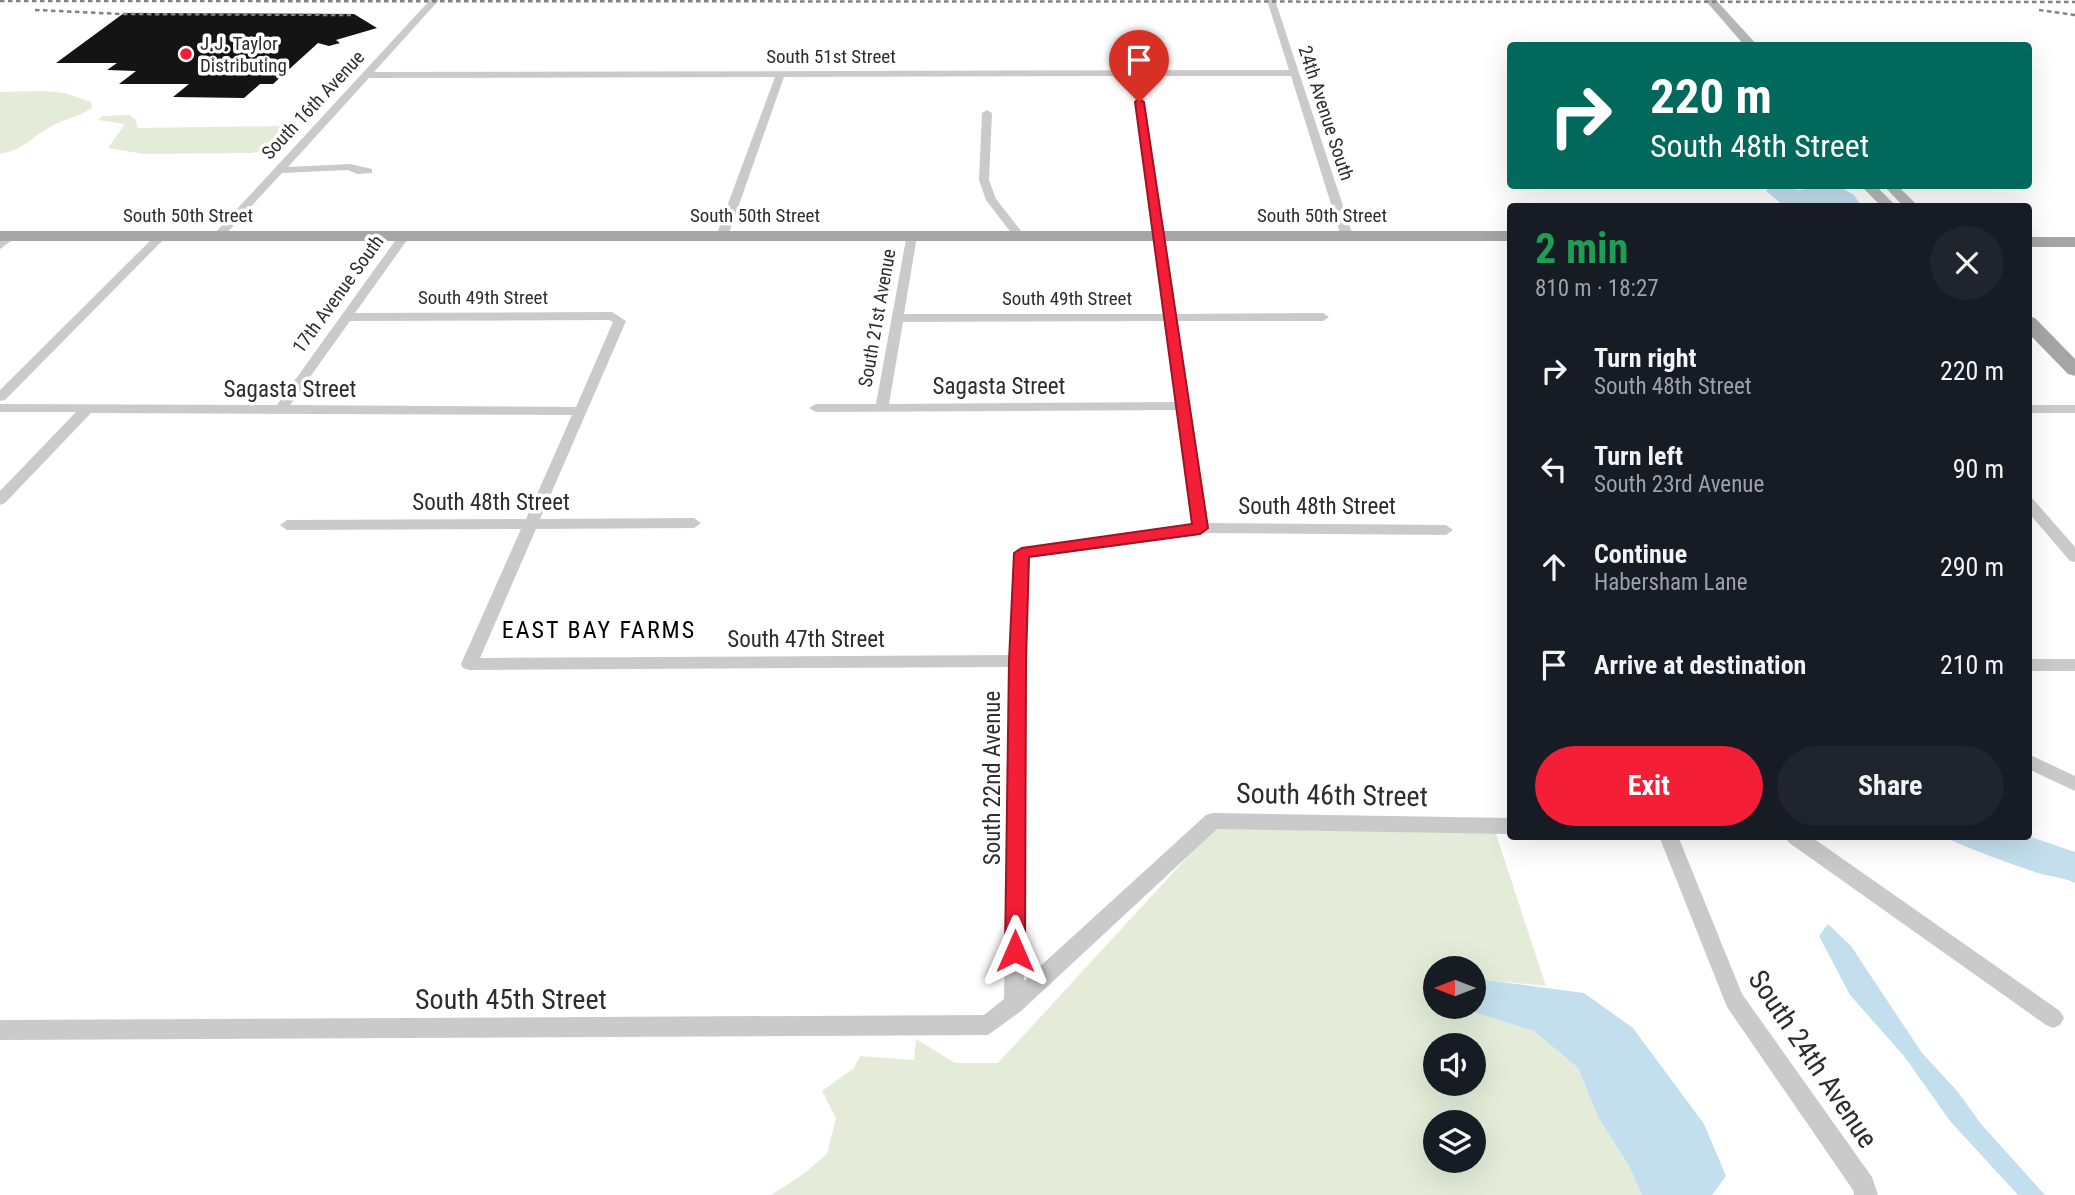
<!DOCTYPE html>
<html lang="en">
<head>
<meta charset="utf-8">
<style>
  :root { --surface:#171b24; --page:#20242c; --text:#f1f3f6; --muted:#9ea1a6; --accent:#f41f37 }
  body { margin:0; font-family:"Roboto Condensed",sans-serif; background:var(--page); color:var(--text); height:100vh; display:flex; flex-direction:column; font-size:26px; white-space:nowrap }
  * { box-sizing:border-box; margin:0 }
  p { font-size:23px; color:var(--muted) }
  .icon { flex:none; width:38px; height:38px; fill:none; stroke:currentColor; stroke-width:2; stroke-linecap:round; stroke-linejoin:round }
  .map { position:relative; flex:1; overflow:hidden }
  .drawer { position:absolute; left:1507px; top:203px; width:525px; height:637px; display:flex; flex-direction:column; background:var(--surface); border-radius:7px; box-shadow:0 7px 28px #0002 }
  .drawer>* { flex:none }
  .banner { position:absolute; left:1507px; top:42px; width:525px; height:147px; border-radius:7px; box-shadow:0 7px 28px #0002; background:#00695c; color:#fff; overflow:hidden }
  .needle { width:46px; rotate:270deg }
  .tools { position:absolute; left:1423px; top:956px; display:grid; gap:14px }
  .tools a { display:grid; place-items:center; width:63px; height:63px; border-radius:50%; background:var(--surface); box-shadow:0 7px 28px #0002; font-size:35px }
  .pin { position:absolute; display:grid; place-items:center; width:60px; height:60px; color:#fff; margin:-72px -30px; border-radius:50% 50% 50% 0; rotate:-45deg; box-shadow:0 0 7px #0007 }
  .pin .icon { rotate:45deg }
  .me { position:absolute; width:77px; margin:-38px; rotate:0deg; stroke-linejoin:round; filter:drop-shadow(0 0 5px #0008) }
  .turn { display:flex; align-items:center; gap:24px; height:147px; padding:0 28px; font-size:32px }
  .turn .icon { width:91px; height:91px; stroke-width:2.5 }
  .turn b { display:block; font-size:49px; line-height:60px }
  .round { display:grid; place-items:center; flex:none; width:74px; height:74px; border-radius:37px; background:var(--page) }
  .head { display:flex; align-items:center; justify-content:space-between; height:119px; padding:0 28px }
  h1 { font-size:42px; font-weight:700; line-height:52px; color:#1e9e55 }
  .cta { display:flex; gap:14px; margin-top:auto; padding:14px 28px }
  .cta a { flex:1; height:80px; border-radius:42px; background:var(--accent); color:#fff; font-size:28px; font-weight:700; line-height:80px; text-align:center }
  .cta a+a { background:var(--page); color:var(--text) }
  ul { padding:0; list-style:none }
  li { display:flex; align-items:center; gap:21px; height:98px; padding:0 28px }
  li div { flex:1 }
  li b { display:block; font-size:26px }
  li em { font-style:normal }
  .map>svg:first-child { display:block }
</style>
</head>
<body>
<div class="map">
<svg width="2075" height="1195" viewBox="0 0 2075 1195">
  <rect width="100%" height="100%" fill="#fff"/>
  <path fill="#e4ecd9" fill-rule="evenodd" d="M45,91L65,93L91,102L92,108C79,117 64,119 50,127C31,138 23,150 0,154V92Z
    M130,115L136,120L137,128L283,126L292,129L271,150L251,153L144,154L108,148L125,124L98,120L102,116Z
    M1216,826L1494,828L1546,986L1487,980L1474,982V968H1435V1006H1462L1534,1031L1578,1068L1599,1119L1629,1166L1642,1195H771L802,1175L827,1154L836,1118L822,1091L854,1068L860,1056L914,1060L916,1039L955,1063H998ZM1435,1045H1474V1083H1435ZM1435,1122H1474V1160H1435Z"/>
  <path fill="#c3dfee" d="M1772,186L1800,190L1815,187H1840L1854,195L1861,206H1784L1766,191Z
    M2028,836L2075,852V883C2063,877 2051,877 2038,873C2006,862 1974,851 1944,837Z
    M1828,924L1851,946L1922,1053L1958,1092L1981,1124L2045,1195H2018L1950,1121L1904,1056L1850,995L1819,936Z
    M1487,980L1584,993L1633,1028L1704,1124L1726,1176L1712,1195H1642L1629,1166L1599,1119L1578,1068L1534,1031L1462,1008L1474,1006V982Z"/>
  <path fill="#141414" d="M124,13L354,14L377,28L336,40L340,43L329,46L318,43L273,84H260L244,98L173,97L189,84H119L136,71L107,70L117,63H56Z"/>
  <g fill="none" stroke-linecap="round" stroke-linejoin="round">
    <path fill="#cacaca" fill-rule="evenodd" d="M430,0H439L374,72L1289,70L1267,0H1275L1353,236L1351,238L1341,236L1291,76H1140L1176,314L1323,313L1329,317L1323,321H1177L1208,523L1446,525L1453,530L1446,535L1201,533L1029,557L1025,661L1024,981L1206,815L1213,813L1510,818V834L1217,829L1021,1011L988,1035L0,1040V1020L984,1015L1004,999L1009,667L469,670L463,668L461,664L521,529L287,530L280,525L287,520L526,519L572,415L91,413L5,503L0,505V491L76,412H0V404L277,405L400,234L404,233L410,236L355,313L612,312L626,321L540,519L694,518L701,523L694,528L536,529L480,658L1009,655L1017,549L1193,524L1177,410L816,412L809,408L816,404H876L907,234L917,236L904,314H1164L1132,76L784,77L728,236L722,239L716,236L775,77L369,78L288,167L350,164L372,169V173L357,174L348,170L282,173L222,238H214V234ZM609,320L613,322L576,407L290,405L350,321ZM1165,321L1176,402L889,404L903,322Z
      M987,110L992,113L989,180L996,199L1025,236L1023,238H1015L986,200L979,180L982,113Z
      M8,234L18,236L0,249V240Z
      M157,234L167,236L5,400L0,401V390Z
      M2028,405H2075V413H2028Z
      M2028,497L2033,499L2075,547V562L2070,561L2028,512Z
      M2028,659H2075V671H2028Z
      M2028,754L2075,776V791L2028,769Z
      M1659,836H1678L1742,994L1872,1177L1878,1195H1854L1853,1190L1727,1007Z
      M1786,836H1810L2060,1011L2064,1018L2060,1025L2053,1028L2046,1025L1788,842Z"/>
    <path fill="#b7b7b7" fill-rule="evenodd" d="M1705,0H1716L1758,46H1745Z
      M1861,186H1876L1896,206H1881Z
      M1884,186H1898L1918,206H1903Z"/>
    <path fill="#a5a5a5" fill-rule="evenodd" d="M0,231H1510V241H0Z
      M2028,237H2075V247H2028Z
      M2028,316L2035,318L2075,359V376L2068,374L2028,333Z"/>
    <path stroke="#828282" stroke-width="2.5" stroke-dasharray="4.5 3.5" stroke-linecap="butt" d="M0,1L2075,2
      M35,10L122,14L351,15
      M2039,10L2075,15"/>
  </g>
  <path fill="#f41f37" stroke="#9f1424" stroke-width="2" d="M1139,99L1144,102L1208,528L1200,534L1029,557L1026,661L1025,951L1022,958L1015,961L1008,958L1005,951L1009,661L1014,553L1022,548L1192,524L1135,102Z"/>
  <circle fill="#f41f37" stroke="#fff" stroke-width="2.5" cx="186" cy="54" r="7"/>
  <g text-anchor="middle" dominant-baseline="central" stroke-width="7" stroke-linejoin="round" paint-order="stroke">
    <g font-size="19" fill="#2d2d2d" stroke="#fff" text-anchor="start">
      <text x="200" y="43">J.J. Taylor<tspan x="200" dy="22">Distributing</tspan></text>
    </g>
    <g font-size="19" fill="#2d2d2d" stroke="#fff">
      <text x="831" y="56">South 51st Street</text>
      <text transform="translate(313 105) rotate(-47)">South 16th Avenue</text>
      <text transform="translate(1326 113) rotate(72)">24th Avenue South</text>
      <text x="188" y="215">South 50th Street</text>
      <text x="755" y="215">South 50th Street</text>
      <text x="1322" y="215">South 50th Street</text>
      <text transform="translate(338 294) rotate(-54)">17th Avenue South</text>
      <text x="483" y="297">South 49th Street</text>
      <text x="1067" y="298">South 49th Street</text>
      <text transform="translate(877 318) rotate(-80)">South 21st Avenue</text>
    </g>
    <g font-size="23" fill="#2d2d2d" stroke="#fff">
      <text x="999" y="386">Sagasta Street</text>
      <text x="290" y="389">Sagasta Street</text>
      <text x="491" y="502">South 48th Street</text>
      <text x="1317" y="506">South 48th Street</text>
      <text x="806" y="639">South 47th Street</text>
      <text transform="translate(992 778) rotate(-90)">South 22nd Avenue</text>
    </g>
    <g font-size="24" letter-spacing="2" fill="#000" stroke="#fff">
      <text x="599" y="630">EAST BAY FARMS</text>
    </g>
    <g font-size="28" fill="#2d2d2d" stroke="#fff">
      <text transform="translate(1332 795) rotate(1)">South 46th Street</text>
      <text x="511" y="999">South 45th Street</text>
      <text transform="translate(1813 1059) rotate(56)">South 24th Avenue</text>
    </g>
  </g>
</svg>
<div class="tools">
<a><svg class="needle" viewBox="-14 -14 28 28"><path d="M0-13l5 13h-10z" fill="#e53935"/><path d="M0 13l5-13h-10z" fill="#9ea1a6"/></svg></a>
<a><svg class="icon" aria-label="sound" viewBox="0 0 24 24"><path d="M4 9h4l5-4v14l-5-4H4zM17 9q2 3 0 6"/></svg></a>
<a><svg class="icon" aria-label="layers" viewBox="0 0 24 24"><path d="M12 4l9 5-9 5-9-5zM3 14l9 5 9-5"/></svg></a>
</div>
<div class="pin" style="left:1139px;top:102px;background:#d93025"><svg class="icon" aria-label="arrive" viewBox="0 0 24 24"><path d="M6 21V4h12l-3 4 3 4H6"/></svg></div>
<svg class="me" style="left:1015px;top:951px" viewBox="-20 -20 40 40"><path d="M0-17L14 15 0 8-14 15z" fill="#f41f37" stroke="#fff" stroke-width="4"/></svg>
<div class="banner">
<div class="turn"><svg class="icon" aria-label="right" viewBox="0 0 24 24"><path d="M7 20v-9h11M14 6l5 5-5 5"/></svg><div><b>220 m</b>South 48th Street</div></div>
</div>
<section class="drawer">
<div class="head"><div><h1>2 min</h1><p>810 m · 18:27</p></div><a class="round"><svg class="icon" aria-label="close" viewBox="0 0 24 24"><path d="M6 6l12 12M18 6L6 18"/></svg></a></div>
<ul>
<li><svg class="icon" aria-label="right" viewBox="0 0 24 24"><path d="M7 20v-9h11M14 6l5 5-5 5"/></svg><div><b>Turn right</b><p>South 48th Street</p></div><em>220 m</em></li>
<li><svg class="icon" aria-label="left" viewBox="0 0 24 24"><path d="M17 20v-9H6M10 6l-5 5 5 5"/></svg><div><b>Turn left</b><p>South 23rd Avenue</p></div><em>90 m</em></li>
<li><svg class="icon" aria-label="ahead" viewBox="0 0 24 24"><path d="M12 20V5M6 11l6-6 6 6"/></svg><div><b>Continue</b><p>Habersham Lane</p></div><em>290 m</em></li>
<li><svg class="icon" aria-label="arrive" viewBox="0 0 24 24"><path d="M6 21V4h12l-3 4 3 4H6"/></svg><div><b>Arrive at destination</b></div><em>210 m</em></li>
</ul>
<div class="cta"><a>Exit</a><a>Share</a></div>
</section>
</div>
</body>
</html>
